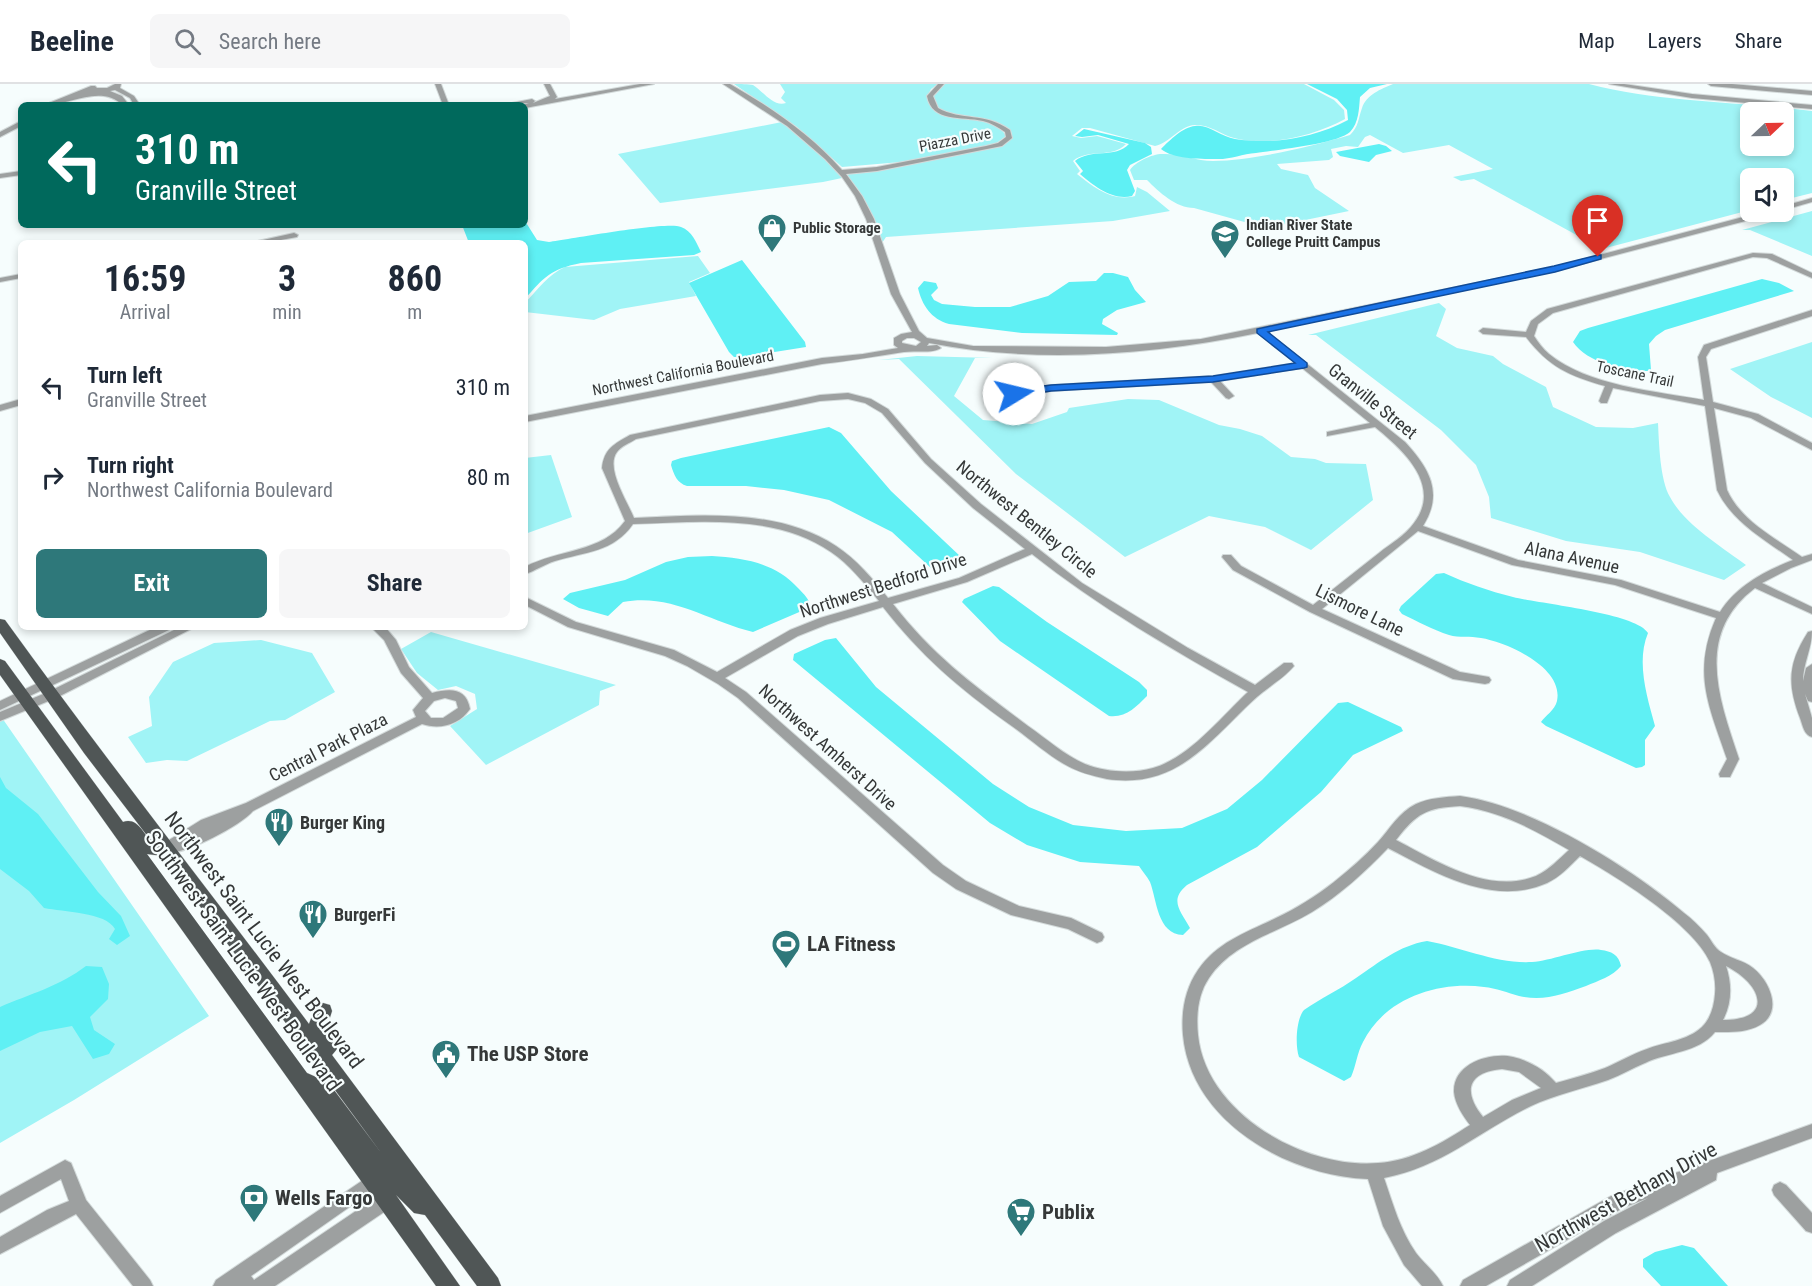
<!DOCTYPE html>
<html lang="en">
<head>
<meta charset="utf-8">
<style>
  :root { --surface:#fff; --page:#f6f6f7; --text:#1f2937; --muted:#747a83; --line:#e0e1e3; --accent:#2e787a }
  body { margin:0; font-family:"Roboto Condensed",sans-serif; background:var(--page); color:var(--text); height:100vh; display:flex; flex-direction:column; font-size:22px; white-space:nowrap }
  * { box-sizing:border-box; margin:0 }
  p { font-size:20px; color:var(--muted) }
  .icon { flex:none; width:33px; height:33px; fill:none; stroke:currentColor; stroke-width:2; stroke-linecap:round; stroke-linejoin:round }
  .map { position:relative; flex:1; overflow:hidden }
  .drawer { position:absolute; left:18px; top:156px; width:510px; height:390px; display:flex; flex-direction:column; background:var(--surface); border-radius:9px; box-shadow:0 3px 9px #0003 }
  .drawer>* { flex:none }
  .hud { position:absolute; left:18px; top:18px; width:510px; height:126px; border-radius:9px; box-shadow:0 3px 9px #0003; background:#00695c; color:#fff; overflow:hidden }
  .needle { width:39px; rotate:68deg }
  .controls { position:absolute; left:1740px; top:18px; display:grid; gap:12px }
  .controls a { display:grid; place-items:center; width:54px; height:54px; border-radius:9px; background:var(--surface); box-shadow:0 3px 9px #0003; font-size:30px }
  .pin { position:absolute; display:grid; place-items:center; width:51px; height:51px; color:#fff; margin:-62px -26px; border-radius:50% 50% 50% 0; rotate:-45deg; box-shadow:0 0 6px #0007 }
  .pin .icon { rotate:45deg }
  .me { position:absolute; width:66px; margin:-33px; rotate:81deg; stroke-linejoin:round; filter:drop-shadow(0 0 4px #0008) }
  .turn { display:flex; align-items:center; gap:21px; height:126px; padding:0 18px; font-size:27px }
  .turn .icon { width:78px; height:78px; stroke-width:2.5 }
  .turn b { display:block; font-size:42px; line-height:51px }
  .eta { display:flex; justify-content:space-evenly; align-items:center; height:102px; text-align:center }
  .eta b { font-size:36px; font-weight:700; line-height:42px }
  .button { display:flex; gap:12px; margin-top:auto; padding:12px 18px }
  .button a { flex:1; height:69px; border-radius:9px; background:var(--accent); color:#fff; font-size:24px; font-weight:700; line-height:69px; text-align:center }
  .button a+a { background:var(--page); color:var(--text) }
  ul { padding:0; list-style:none }
  li { display:flex; align-items:center; gap:18px; height:90px; padding:0 18px }
  li div { flex:1 }
  li b { display:block; font-size:22px }
  li em { font-style:normal }
  header { display:flex; align-items:center; gap:36px; box-sizing:border-box; height:84px; padding:0 30px; background:var(--surface); border-bottom:2px solid var(--line) }
  header strong { font-size:28px }
  nav { display:flex; gap:33px; margin-inline-start:auto; font-size:21px }
  .search { width:420px; height:54px; background:var(--page); display:flex; align-items:center; gap:15px; box-sizing:border-box; padding:0 21px; border-radius:9px; color:var(--muted); font-size:22px }
  .map>svg:first-child { display:block }
</style>
</head>
<body>
<header>
<strong>Beeline</strong>
<div class="search"><svg class="icon" aria-label="search" viewBox="0 0 24 24"><circle cx="10" cy="10" r="6"/><path d="M15 15l6 6"/></svg>Search here</div>
<nav><a>Map</a><a>Layers</a><a>Share</a></nav>
</header>
<div class="map">
<svg width="1812" height="1202" viewBox="0 0 1812 1202">
  <rect width="100%" height="100%" fill="#f6fdfd"/>
  <path fill="#a0f4f6" fill-rule="evenodd" d="M734,0C740,0 749,0 753,1C764,8 773,23 786,19L781,14L785,8L780,0H938L931,5L927,13C928,21 933,24 939,29C956,32 999,35 1006,52L994,61L901,78L842,83L797,43Z
    M943,0H1304L1334,16L1344,26L1345,35C1314,52 1269,63 1234,54C1220,50 1209,40 1195,41C1179,42 1170,59 1155,62L1090,44H1082L1072,52L1081,54L1097,52L1126,60C1112,75 1088,64 1073,77L1080,87L1077,90C1094,104 1113,118 1135,112L1137,103L1147,108L1170,127L1113,137L886,153L882,159L857,104L847,92L849,90L989,65L1002,61L1012,53L1011,47C990,29 959,39 937,23L932,12Z
    M1393,0H1589C1663,19 1737,17 1812,27V109L1784,116V94H1750V126L1602,165L1474,95L1461,97L1453,93L1493,85L1449,61L1403,69L1370,51L1365,53L1358,63L1346,62L1331,65L1333,73L1329,76L1277,80L1281,85L1308,91L1315,104L1349,127L1266,144L1194,124C1176,124 1159,108 1147,96H1134L1130,86C1135,78 1152,70 1162,70C1178,69 1196,77 1213,77C1256,76 1309,63 1350,51C1359,42 1358,35 1362,24C1366,11 1381,5 1393,0ZM1784,28V62H1750V28Z
    M782,38L816,65L842,94L823,98L660,119L618,70Z
    M1812,127V172L1750,146H1742Z
    M698,172L710,189L689,198L696,212L620,225L594,236L525,228V219C537,206 549,190 565,183Z
    M1439,219L1446,225L1436,252L1457,264L1493,272L1503,280L1546,303L1553,323L1596,343L1633,344L1658,339C1659,359 1660,396 1670,413C1684,440 1722,463 1746,481L1724,496L1640,468L1566,457L1491,434L1489,413L1476,381L1441,346L1316,251H1308Z
    M1812,258V334L1771,313L1730,285Z
    M917,272L993,274H975L954,312L983,336L1032,340L1067,328L1069,324L1128,315L1159,316L1219,341L1240,345L1262,352L1291,373L1315,375L1326,379L1366,380L1373,416L1311,466L1265,443L1209,432L1125,473L1016,390L899,275L879,276Z
    M551,371L572,433L525,450V374Z
    M431,548L616,601L600,607L599,621L486,681L450,642L477,625L475,610L456,602L438,606L417,589L401,565Z
    M261,556L312,569L335,608L285,636L270,637L187,677L167,676L146,679L128,653L152,642L149,613L173,578L214,559Z
    M0,631L209,932L74,1016L0,1059Z"/>
  <path fill="#5ff0f4" d="M1307,0H1387L1370,4L1360,13C1359,24 1359,39 1350,48C1337,60 1275,66 1256,69C1242,70 1229,76 1215,75C1199,75 1173,75 1161,65C1170,56 1183,43 1195,42C1209,40 1221,53 1235,55C1273,61 1314,54 1348,36L1347,26L1337,15Z
    M1084,45L1145,59L1151,63L1152,70L1130,81L1127,86L1135,107L1132,112C1113,117 1094,102 1080,90L1083,87L1075,77C1091,64 1115,75 1129,60L1098,51L1082,53L1075,52Z
    M1379,60L1386,62L1392,67L1376,71L1369,78L1340,72L1336,68Z
    M525,137L537,156L549,158C571,155 667,137 681,143C692,147 696,158 701,168L694,171L581,179C551,185 544,193 525,215V159H469L462,141H525Z
    M742,176L805,258L806,263L742,273H734L729,268L689,199Z
    M1104,189H1113L1128,193L1135,206L1146,218L1117,226L1103,235L1102,240L1118,249L1117,251L1022,249L949,240C931,235 922,221 918,204L924,197L936,199L938,204L931,211L934,216L942,220L975,223H1010L1048,212L1069,198L1096,197Z
    M1762,195L1779,199L1794,207L1665,246L1656,252L1649,260L1651,286L1648,287C1625,287 1587,279 1573,258L1580,247L1588,244Z
    M829,343L841,349L891,407L961,473L931,484L892,448L829,416L784,406L746,402H687C677,399 674,391 671,381L672,377L681,374Z
    M712,472C744,474 776,479 798,504C804,510 809,515 811,523L753,548C708,537 671,509 623,518L608,532L579,524L563,515L570,509L625,496L666,478L688,473Z
    M1444,489C1466,499 1489,507 1513,513C1540,520 1636,529 1648,549C1636,578 1647,613 1655,642L1645,656V681L1642,683L1636,684L1546,642L1541,638C1545,632 1555,626 1557,617C1564,583 1506,558 1481,554C1470,552 1459,554 1449,551C1433,546 1417,537 1402,530L1399,526L1401,522L1436,490Z
    M993,502L999,503L1047,538L1139,598L1147,606V612C1136,623 1126,634 1109,632L1000,557L962,518L964,515Z
    M836,554L876,603L993,700L1029,723L1073,741L1126,747L1182,744L1227,725L1262,696L1338,619L1348,618L1401,643L1403,647L1353,671L1321,708L1257,763L1187,801C1169,816 1180,826 1190,844L1183,851C1157,850 1157,816 1150,798C1147,792 1142,787 1139,782L1080,778L1027,761L990,739L793,576L794,570L825,556Z
    M0,693L6,704L38,730L98,808L121,832L130,852L117,861L109,855L115,845C106,828 63,828 44,824L29,807L0,785Z
    M1427,857C1461,863 1496,880 1532,878C1552,877 1584,863 1601,866C1611,867 1619,871 1621,882C1613,892 1598,897 1586,902C1563,910 1544,918 1519,912C1508,909 1496,904 1484,903C1438,897 1385,914 1363,958C1357,969 1356,982 1351,993L1344,997L1299,973C1295,962 1296,935 1304,926C1321,914 1339,906 1356,894C1380,878 1398,862 1427,857Z
    M86,882L102,883L109,900L108,915L90,933L94,946L115,960L109,970L93,975L72,942L40,948L0,967V923C30,910 60,902 86,882Z
    M1682,1161L1694,1164L1728,1202H1661L1643,1183V1175L1655,1168Z"/>
  <g fill="none" stroke-linecap="round" stroke-linejoin="round">
    <g stroke="#d3dada" stroke-width="2">
      <path id="minor" d="M115,0H121L120,4L134,12L140,21H134L130,14L115,6L110,7L122,12L129,21H123C100,0 71,21 44,21L91,2H95L97,4H107Z
        M435,0H441L449,21H443Z
        M544,0H550L557,13L555,15L640,0H654L525,24V21H523L529,19L502,21L532,15L535,17L533,19L550,12Z
        M723,0H730C772,24 810,50 842,86L877,83L986,62L998,59L1006,53L1005,48C998,43 991,39 983,37C962,32 932,39 927,12L938,0H944L933,12L938,24C961,37 985,28 1010,46L1012,54L1002,62L877,87L846,90L862,112L874,135L900,210L919,247L927,254L973,262L1106,263L1201,255L1554,183L1762,128H1772V130L1555,187L1266,247L1405,358C1429,384 1444,409 1423,442L1518,476L1621,496L1720,528C1736,502 1765,487 1793,476C1765,456 1732,438 1717,406L1705,322L1613,304L1607,319H1601L1599,317L1605,302C1569,292 1549,283 1526,253L1483,250L1479,247L1483,244L1526,248L1531,237L1547,225L1753,169L1772,170L1812,189V194L1767,174L1753,173L1553,229L1538,240L1534,252C1538,258 1543,265 1549,270C1588,302 1655,307 1704,316L1698,273L1704,261L1812,226V232L1711,265L1706,273L1713,318L1758,330L1812,359V366L1751,334L1714,324L1727,406C1741,437 1775,454 1802,473L1812,470V476L1791,484L1762,499L1812,523V530L1755,504C1694,550 1719,615 1739,675L1730,693H1720L1719,690L1727,675C1709,622 1692,589 1716,534L1615,501L1512,481L1418,447L1322,525L1460,588L1489,593L1491,596L1489,599L1485,600L1453,595L1310,528L1233,486L1222,473L1223,471H1231L1241,482L1313,521C1335,504 1357,486 1379,469C1390,460 1406,451 1414,439C1443,401 1402,365 1375,343L1327,352V348L1370,339L1302,284L1220,297L1234,312L1229,315L1226,314L1211,298L1051,307L1014,313L1009,310L1014,307L1051,301L1213,292L1296,279L1258,249C1152,271 1037,280 929,259L927,262L937,261L941,264C932,270 915,266 904,268C876,272 850,277 822,280L525,338V332L822,274L863,270L898,264L894,261V254L901,250L912,248L891,210L866,135L855,112L842,93L825,75L787,42ZM907,254H914L921,258L916,262L902,259V257Z
        M1609,0H1624L1692,10L1812,21V25L1692,14Z
        M1708,0H1732L1812,7V11L1711,2Z
        M21,37V42L0,53V48Z
        M21,87V91L0,94V90Z
        M1812,114V118L1784,126V122Z
        M294,149L298,151L297,153L265,159H249Z
        M21,190V194L0,198V194Z
        M848,309L871,315L888,325L931,375L981,420L1082,499L1188,564L1255,601L1284,579H1292L1294,582C1286,592 1273,600 1263,608C1254,615 1247,622 1239,630C1200,669 1168,704 1107,695C1093,692 1077,688 1064,680C1045,669 1028,653 1009,640C960,605 920,571 883,523L828,540L798,552L725,594L746,608L943,781L966,797L1019,822L1071,834L1102,849L1104,853L1102,857L1097,859L1068,845L1011,831L956,805L933,789L738,614L718,600L687,582L665,572L568,543L525,521V513L576,538L674,566L717,588L790,546L820,534L879,517C864,499 850,481 831,468C775,429 697,438 633,440C614,468 585,468 555,477C545,480 535,487 525,490V483C558,465 602,469 625,437L602,384C604,365 614,360 630,351L820,311ZM848,315L865,319L882,329L925,379L973,424L1025,465L959,494L888,514C873,495 857,476 836,462C778,424 700,431 634,434C627,417 605,384 617,368C621,362 630,359 636,355L820,317ZM1032,470C1099,523 1173,566 1248,608C1221,633 1189,674 1153,684C1132,690 1105,688 1085,680C1064,671 1047,655 1028,642C975,602 935,574 893,520L967,498Z
        M21,315V321L0,327V321Z
        M156,543H171L169,546L0,626V617Z
        M180,543H195L56,614L0,637V628L48,608Z
        M371,543H385L396,556L409,583L432,609C451,604 466,604 470,625C459,641 440,646 422,640L253,727C241,742 179,774 161,769L159,765L161,761L201,736L246,719L416,633L413,626L423,614L401,589L384,556ZM445,614L456,617L458,624L443,634H431L425,627L434,617Z
        M1812,547C1812,565 1803,579 1803,597L1806,584L1812,580V618L1808,617L1805,610L1812,634V653C1804,651 1803,642 1800,634C1787,600 1788,579 1808,548Z
        M1460,712C1530,721 1630,783 1684,829C1692,835 1700,843 1707,851C1711,856 1715,865 1721,868C1731,875 1743,876 1753,884C1770,897 1783,928 1760,941C1746,949 1730,948 1715,948C1698,969 1668,968 1645,979C1633,984 1621,991 1608,996C1582,1005 1555,1011 1531,1022C1479,1047 1444,1082 1384,1094C1393,1120 1400,1146 1416,1169C1424,1180 1437,1189 1443,1202H1422L1404,1181L1383,1142L1368,1095C1288,1092 1191,1038 1183,951C1181,928 1185,905 1198,886C1217,858 1247,848 1276,834C1297,824 1316,812 1334,798C1349,786 1364,773 1378,758C1389,746 1399,728 1416,720C1429,714 1445,713 1460,712ZM1460,722C1500,727 1535,746 1569,766C1559,775 1549,786 1536,792C1489,811 1436,777 1396,756C1417,729 1426,724 1460,722ZM1388,764C1436,789 1493,823 1547,799C1560,793 1570,782 1580,772C1617,793 1692,839 1710,878C1714,888 1716,899 1715,910C1714,922 1711,934 1702,943C1687,957 1665,958 1647,965C1632,970 1619,978 1605,984C1589,990 1573,994 1556,999C1545,986 1530,977 1513,973C1491,968 1453,979 1454,1008C1455,1020 1463,1032 1470,1041C1442,1059 1412,1077 1378,1079C1305,1085 1206,1030 1198,951C1196,931 1198,910 1209,894C1232,859 1277,849 1312,828C1340,811 1365,788 1388,764ZM1726,882C1761,899 1776,936 1723,936C1732,919 1732,900 1726,882ZM1502,985L1519,988L1541,1004L1512,1016L1483,1033C1462,1007 1468,988 1502,985Z
        M1812,1040V1054L1717,1089L1716,1096L1616,1149L1532,1202H1507L1510,1196L1604,1137L1648,1114L1623,1124L1486,1202H1460L1463,1196L1611,1112Z
        M65,1076L71,1079L86,1116L150,1196L153,1202H133L76,1130L0,1170V1153L47,1126L69,1117L61,1095L0,1129V1112Z
        M372,1090L378,1093L380,1098L378,1103L251,1192L254,1196L381,1110L387,1108L393,1110L395,1116L393,1122L275,1202H213L216,1196Z
        M1780,1098L1786,1101L1812,1129V1149L1806,1147L1774,1111L1772,1106L1774,1101Z"/>
    </g>
    <g stroke="#d3dada" stroke-width="1">
      <path id="major" d="M0,535L5,536C104,673 208,805 309,940L316,921L323,919L330,921L332,927L326,946L337,965L332,971L498,1194L501,1202H477L425,1131L414,1129L396,1111L460,1202H436L0,591V575L5,577L123,738C138,733 143,750 152,758L84,669L0,549ZM147,770L163,772L382,1070L334,1006L325,997L307,989Z"/>
    </g>
    <use href="#minor" fill="#9da0a0" fill-rule="evenodd"/>
    <use href="#major" fill="#505656" fill-rule="evenodd"/>
  </g>
  <path fill="#1a73e8" stroke="#114b97" stroke-width="1.5" d="M1598,171H1601V175L1555,188L1268,248L1307,279V283L1304,284L1213,298L1051,307L1014,313L1009,310L1014,306L1051,301L1213,292L1295,279L1257,249V245L1554,182Z"/>
  <defs>
    <g id="shop-pin" transform="scale(1.5)"><path d="M0 17L-7.5 6A9.5 9.5 0 1 1 7.5 6Z" fill="#2e787a" stroke="#f6fdfd"/><path d="M-5-2.5h2.3a2.7 3.5 0 0 1 5.4 0H5L5.5 6h-11ZM-1.5-2.5h3a1.5 2.3 0 0 0-3 0Z" fill="#fff"/></g>
    <g id="university-pin" transform="scale(1.5)"><path d="M0 17L-7.5 6A9.5 9.5 0 1 1 7.5 6Z" fill="#2e787a" stroke="#f6fdfd"/><path d="M0-5L7-2L0 1L-7-2ZM-4 1L0 2.5L4 1V4Q0 6-4 4Z" fill="#fff"/></g>
    <g id="restaurant-pin" transform="scale(1.5)"><path d="M0 17L-7.5 6A9.5 9.5 0 1 1 7.5 6Z" fill="#2e787a" stroke="#f6fdfd"/><path d="M-5-6h1v4h1v-4h1v4h1v-4h1v5L-1.5 .5V6h-2V.5L-5-1ZM5-6V6H3V1.5H1.5Q1.5-4 5-6Z" fill="#fff"/></g>
    <g id="stadium-pin" transform="scale(1.5)"><path d="M0 17L-7.5 6A9.5 9.5 0 1 1 7.5 6Z" fill="#2e787a" stroke="#f6fdfd"/><path d="M0-5a6.5 5 0 1 0 0 10a6.5 5 0 1 0 0-10ZM-3.5-1.8h7v3.6h-7Z" fill="#fff"/></g>
    <g id="civic-pin" transform="scale(1.5)"><path d="M0 17L-7.5 6A9.5 9.5 0 1 1 7.5 6Z" fill="#2e787a" stroke="#f6fdfd"/><path d="M-.6-6.5H3V-4.5H.6V-3L4-1V1h2V6H-6V1h2V-1L-.6-3ZM-1.2 2.5V6h2.4V2.5Z" fill="#fff"/></g>
    <g id="bank-pin" transform="scale(1.5)"><path d="M0 17L-7.5 6A9.5 9.5 0 1 1 7.5 6Z" fill="#2e787a" stroke="#f6fdfd"/><path d="M-6-4H6V4H-6ZM0-2.3a2.3 2.3 0 1 0 0 4.6a2.3 2.3 0 1 0 0-4.6Z" fill="#fff"/></g>
    <g id="supermarket-pin" transform="scale(1.5)"><path d="M0 17L-7.5 6A9.5 9.5 0 1 1 7.5 6Z" fill="#2e787a" stroke="#f6fdfd"/><path d="M-6-5.5h2.5l.6 2H6L4.5 2H-2.5L-4.4-4H-6ZM-1.5 3.2a1.3 1.3 0 1 0 .1 0ZM3 3.2a1.3 1.3 0 1 0 .1 0Z" fill="#fff"/></g>
  </defs>
  <g fill-rule="evenodd">
    <use href="#shop-pin" x="772" y="144"/>
    <use href="#university-pin" x="1225" y="150"/>
    <use href="#restaurant-pin" x="279" y="738"/>
    <use href="#restaurant-pin" x="313" y="830"/>
    <use href="#stadium-pin" x="786" y="860"/>
    <use href="#civic-pin" x="446" y="970"/>
    <use href="#bank-pin" x="254" y="1114"/>
    <use href="#supermarket-pin" x="1021" y="1128"/>
  </g>
  <g text-anchor="middle" dominant-baseline="central" stroke-width="4.5" stroke-linejoin="round" paint-order="stroke">
    <g font-size="15" fill="#353838" stroke="#f6fdfd">
      <text transform="translate(955 56) rotate(-11)">Piazza Drive</text>
      <text transform="translate(683 289) rotate(-11)">Northwest California Boulevard</text>
      <text transform="translate(1635 290) rotate(12)">Toscane Trail</text>
    </g>
    <g font-size="15" font-weight="bold" fill="#353838" stroke="#f6fdfd" text-anchor="start">
      <text x="1246" y="141">Indian River State<tspan x="1246" dy="17">College Pruitt Campus</tspan></text>
      <text x="793" y="144">Public Storage</text>
    </g>
    <g font-size="18" fill="#353838" stroke="#f6fdfd">
      <text transform="translate(1373 317) rotate(39)">Granville Street</text>
      <text transform="translate(1027 435) rotate(39)">Northwest Bentley Circle</text>
      <text transform="translate(1572 473) rotate(12)">Alana Avenue</text>
      <text transform="translate(883 501) rotate(-18)">Northwest Bedford Drive</text>
      <text transform="translate(1360 526) rotate(26)">Lismore Lane</text>
      <text transform="translate(328 663) rotate(-27)">Central Park Plaza</text>
      <text transform="translate(828 663) rotate(42)">Northwest Amherst Drive</text>
    </g>
    <g font-size="18" font-weight="bold" fill="#353838" stroke="#f6fdfd" text-anchor="start">
      <text x="300" y="738">Burger King</text>
      <text x="334" y="830">BurgerFi</text>
    </g>
    <g font-size="21" fill="#353838" stroke="#f6fdfd">
      <text transform="translate(264 856) rotate(53)">Northwest Saint Lucie West Boulevard</text>
      <text transform="translate(243 877) rotate(54)">Southwest Saint Lucie West Boulevard</text>
      <text transform="translate(1626 1113) rotate(-29)">Northwest Bethany Drive</text>
    </g>
    <g font-size="21" font-weight="bold" fill="#353838" stroke="#f6fdfd" text-anchor="start">
      <text x="807" y="860">LA Fitness</text>
      <text x="467" y="970">The USP Store</text>
      <text x="275" y="1114">Wells Fargo</text>
      <text x="1042" y="1128">Publix</text>
    </g>
  </g>
</svg>
<div class="controls">
<a><svg class="needle" viewBox="-14 -14 28 28"><path d="M0-13l5 13h-10z" fill="#e53935"/><path d="M0 13l5-13h-10z" fill="#747a83"/></svg></a>
<a><svg class="icon" aria-label="sound" viewBox="0 0 24 24"><path d="M4 9h4l5-4v14l-5-4H4zM17 9q2 3 0 6"/></svg></a>
</div>
<div class="pin" style="left:1598px;top:173px;background:#d93025"><svg class="icon" aria-label="arrive" viewBox="0 0 24 24"><path d="M6 21V4h12l-3 4 3 4H6"/></svg></div>
<svg class="me" style="left:1014px;top:310px" viewBox="-20 -20 40 40"><circle r="19" fill="#fff"/><path d="M0-13L10 11 0 6-10 11z" fill="#1a73e8"/></svg>
<div class="hud">
<div class="turn"><svg class="icon" aria-label="left" viewBox="0 0 24 24"><path d="M17 20v-9H6M10 6l-5 5 5 5"/></svg><div><b>310 m</b>Granville Street</div></div>
</div>
<section class="drawer">
<div class="eta">
<div><b>16:59</b><p>Arrival</p></div>
<div><b>3</b><p>min</p></div>
<div><b>860</b><p>m</p></div>
</div>
<ul>
<li><svg class="icon" aria-label="left" viewBox="0 0 24 24"><path d="M17 20v-9H6M10 6l-5 5 5 5"/></svg><div><b>Turn left</b><p>Granville Street</p></div><em>310 m</em></li>
<li><svg class="icon" aria-label="right" viewBox="0 0 24 24"><path d="M7 20v-9h11M14 6l5 5-5 5"/></svg><div><b>Turn right</b><p>Northwest California Boulevard</p></div><em>80 m</em></li>
</ul>
<div class="button"><a>Exit</a><a>Share</a></div>
</section>
</div>
</body>
</html>
